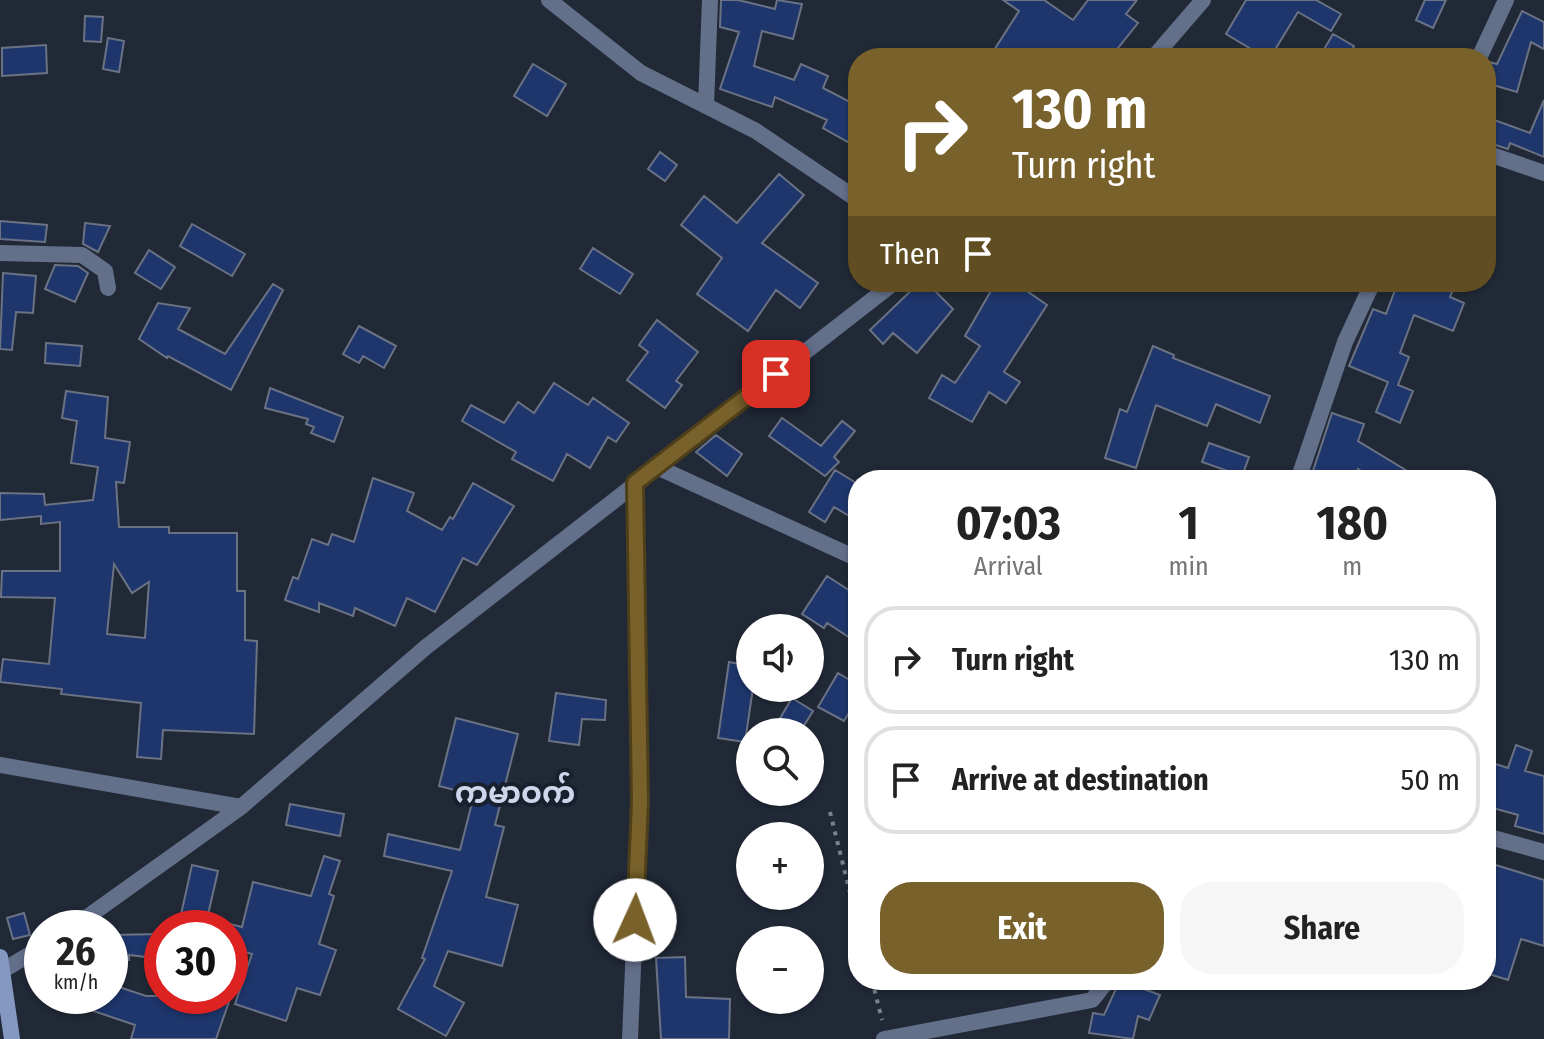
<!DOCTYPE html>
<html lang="en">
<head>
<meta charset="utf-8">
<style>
  :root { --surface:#fff; --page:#f6f6f6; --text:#222; --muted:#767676; --line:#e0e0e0; --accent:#78612a }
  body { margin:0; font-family:"Fira Sans Condensed","Noto Sans Myanmar",sans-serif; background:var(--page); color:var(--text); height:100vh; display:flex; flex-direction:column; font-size:30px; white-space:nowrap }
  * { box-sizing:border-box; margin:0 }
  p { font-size:26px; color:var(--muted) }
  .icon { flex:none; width:44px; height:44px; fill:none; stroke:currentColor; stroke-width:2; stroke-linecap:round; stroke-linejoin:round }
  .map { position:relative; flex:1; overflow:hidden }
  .sheet { position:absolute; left:848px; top:470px; width:648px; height:520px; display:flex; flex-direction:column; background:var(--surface); border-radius:32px; box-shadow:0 2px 6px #0004 }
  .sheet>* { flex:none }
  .hud { position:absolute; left:848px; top:48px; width:648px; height:244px; border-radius:32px; box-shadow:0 2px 6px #0004; background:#78612a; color:#fff; overflow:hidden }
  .buttons { position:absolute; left:736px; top:614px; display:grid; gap:16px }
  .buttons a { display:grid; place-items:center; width:88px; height:88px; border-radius:50%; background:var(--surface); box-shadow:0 2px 6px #0004; font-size:40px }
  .speed { position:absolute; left:24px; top:910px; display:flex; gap:16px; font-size:40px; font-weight:700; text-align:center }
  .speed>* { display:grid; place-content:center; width:104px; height:104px; border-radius:50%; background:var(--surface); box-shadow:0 2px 6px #0004; line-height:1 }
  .speed small { font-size:20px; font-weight:400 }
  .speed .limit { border:12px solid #d22; background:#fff; color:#111 }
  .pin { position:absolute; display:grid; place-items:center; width:68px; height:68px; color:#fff; margin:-34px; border-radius:16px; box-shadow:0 4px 12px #0006 }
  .me { position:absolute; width:88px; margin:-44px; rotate:2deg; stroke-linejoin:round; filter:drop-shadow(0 0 6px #0008) }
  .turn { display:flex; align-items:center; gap:28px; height:168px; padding:0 32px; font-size:36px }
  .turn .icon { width:104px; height:104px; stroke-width:2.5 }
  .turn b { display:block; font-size:56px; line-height:68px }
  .then { display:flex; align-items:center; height:76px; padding:0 32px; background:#0003; gap:16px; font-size:30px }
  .eta { display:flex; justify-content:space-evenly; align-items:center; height:136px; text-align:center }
  .eta b { font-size:48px; font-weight:700; line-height:56px }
  .primary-button { display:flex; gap:16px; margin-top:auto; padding:16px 32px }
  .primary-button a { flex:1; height:92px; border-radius:32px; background:var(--accent); color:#fff; font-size:32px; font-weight:700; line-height:92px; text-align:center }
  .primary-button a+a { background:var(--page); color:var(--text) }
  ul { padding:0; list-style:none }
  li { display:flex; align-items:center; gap:24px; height:108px; margin:0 16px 12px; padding:0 16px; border:4px solid var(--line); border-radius:32px }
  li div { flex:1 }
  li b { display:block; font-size:30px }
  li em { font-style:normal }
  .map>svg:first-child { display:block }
</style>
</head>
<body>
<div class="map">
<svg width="1544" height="1039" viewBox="0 0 1544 1039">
  <rect width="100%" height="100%" fill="#212937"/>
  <path fill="#1e366b" stroke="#6a7284" stroke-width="2" fill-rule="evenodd" d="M721,0H738L775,9L777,0L802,4L793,39L762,31L754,66L794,80L801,64L828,76L823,88L858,106V122L848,142L823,128L827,120L775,97L772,107L720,89L739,32L720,27Z
    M1003,0H1044L1073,20L1088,0H1137L1126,14L1138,23L1110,58H989L1019,11Z
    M1246,0H1316L1341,14L1331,31L1298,12L1270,58H1266L1226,34Z
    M1425,0H1446L1433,28L1416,20Z
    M1522,11L1544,22V49L1531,42L1517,92L1486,83V66L1489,62L1497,64Z
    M85,16L103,17L101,42L84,41Z
    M1333,34L1354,46L1347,58H1319Z
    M108,38L124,41L119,72L103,69Z
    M46,45L47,73L2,76V48Z
    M533,64L566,84L547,116L514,96Z
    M1544,100V157L1510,143L1508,149L1486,142V117L1530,133Z
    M660,152L677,165L665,181L648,169Z
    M779,174L804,195L762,243L818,283L800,308L776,290L748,331L697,294L722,258L681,225L704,196L737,223Z
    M0,221L47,225L45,242L0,239Z
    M85,223L110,226L98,252L83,244Z
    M192,224L245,254L232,276L180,246Z
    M593,248L633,274L620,294L580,269Z
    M149,250L175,267L161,289L135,273Z
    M55,265L78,266L88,273L75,302L45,289Z
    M3,273L36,276L33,313L16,312L12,350L0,349Z
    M920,282H926L953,309L917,353L893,333L883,344L870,330Z
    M996,282H1014L1047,305L1004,372L1020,382L1006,403L989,392L972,422L929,398L942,375L955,383L980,346L965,336Z
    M1398,282H1456L1450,297L1464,303L1453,331L1414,315L1400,353L1409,357L1398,385L1413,391L1400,423L1376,412L1388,382L1349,366L1373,309L1386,314Z
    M273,284L283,290L231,390L168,356L167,358L139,339L158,303L190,308L178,329L225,354Z
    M657,320L698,352L676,381L682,385L665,408L627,380L648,352L639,345Z
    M359,326L396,346L384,368L363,356L359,363L343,354Z
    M46,343L82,346L80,366L45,363Z
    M1153,346L1174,355L1173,358L1270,396L1260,423L1216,404L1207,426L1156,405L1136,468L1105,458L1120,409L1127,412Z
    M554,383L588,405L593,398L629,423L616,442L608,437L590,468L567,454L553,481L512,459L516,452L462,421L471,405L504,423L518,402L534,413Z
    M270,388L343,417L334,442L311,433L314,427L306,424L308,419L265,408Z
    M66,391L108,397L105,438L130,442L124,483L116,482L119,527H169V533H237V591H245V640L257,641L254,734L163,730L161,759L137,757L141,703L61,694L62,689L0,682L3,659L49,664L55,598L1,597L2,571H60V522L41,524V516L0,520V493L44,494L45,505L93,500L98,467L71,463L77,421L62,418ZM114,564L132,593L149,582L145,638L107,634Z
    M1332,413L1364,424L1358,441L1422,480H1375L1358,469L1353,480H1310Z
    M782,418L821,446L842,421L855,431L834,457L839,462L825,476L769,436Z
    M716,435L742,454L727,476L696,452Z
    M1209,443L1249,457L1242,476L1202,462Z
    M835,470L858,484V521L834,507L825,522L809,512Z
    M373,478L414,493L407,511L442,530L450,517L453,519L473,483L514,506L477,565L463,558L435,612L407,598L395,626L355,608L353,616L319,603V612L285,600L293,577L298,579L312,539L328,545L332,534L354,542Z
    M827,576L858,596V643L827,623L824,628L802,614Z
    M729,662L750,666V688H753L745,742L718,738Z
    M838,673L858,685V698L844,721L818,707Z
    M556,693L606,700L605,720L582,719L579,745L549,741Z
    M792,698L813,711L800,732H772Z
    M456,718L518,734L495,825L504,827L486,897L518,905L502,966L448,951L434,986L464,1003L446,1036L398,1009L425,959L422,958L452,871L384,856L388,834L460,850L474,795L439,786Z
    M1516,745L1532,751L1525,771L1544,776V834L1515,826L1518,815L1486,806V761L1508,768Z
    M290,804L344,814L340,836L286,825Z
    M324,856L340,861L329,894L334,896L319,944L336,950L320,995L297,988L286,1021L235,1004L252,954L230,948V924L242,927L253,882L311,896Z
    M1486,862L1544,880V946L1521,939L1508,980L1486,973Z
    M192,865L218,871L205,928H178Z
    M24,913L30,935L13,939L7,918Z
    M162,934V959L129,955V960L110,961V935Z
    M685,957L686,997L730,999L729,1039H661L656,958Z
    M1120,980L1160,995L1149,1020L1138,1016L1133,1039L1089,1033L1093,1013L1104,1015Z
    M110,984L146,996H231L216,1039H131L135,1025L58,999L59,996H110Z"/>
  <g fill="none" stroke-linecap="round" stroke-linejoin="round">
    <path stroke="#7c838f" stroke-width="4" stroke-dasharray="4 6" stroke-linecap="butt" d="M830,812L858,925
      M872,980L882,1020"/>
    <path stroke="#63708a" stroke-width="16" d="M549,0L641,73L756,131L858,200
      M1153,58L1203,0
      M1479,58L1506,0
      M706,106L710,0
      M1486,153L1544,173
      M0,253L82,255L105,271L108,288
      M657,467L858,559
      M1298,480L1345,342L1373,282
      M0,765L241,807
      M1486,836L1544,852
      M72,928L241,807L426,647L895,282
      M2,971L42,947
      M630,1039L640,801L635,483
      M884,1039L1092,1000L1108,980"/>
    <path stroke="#8498c2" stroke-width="16" d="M0,957L12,1039"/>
  </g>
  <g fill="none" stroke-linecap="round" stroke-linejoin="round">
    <g stroke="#4e3f1b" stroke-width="20">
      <path id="route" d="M635,920L640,801L635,483L776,374"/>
    </g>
    <use href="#route" stroke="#78612a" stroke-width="14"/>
  </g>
  <g text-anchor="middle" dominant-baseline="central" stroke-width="8" stroke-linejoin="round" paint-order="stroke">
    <g font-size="30" font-weight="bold" fill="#cdd6ea" stroke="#181f2d">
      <text x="515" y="793">ကမာဝက်</text>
    </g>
  </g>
</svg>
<div class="buttons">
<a><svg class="icon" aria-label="sound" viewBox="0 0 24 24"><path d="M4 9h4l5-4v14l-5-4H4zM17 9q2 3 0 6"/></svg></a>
<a><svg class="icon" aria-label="search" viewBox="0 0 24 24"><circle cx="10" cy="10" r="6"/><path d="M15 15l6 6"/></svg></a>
<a>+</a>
<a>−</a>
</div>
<div class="speed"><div>26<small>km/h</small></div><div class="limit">30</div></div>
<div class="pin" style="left:776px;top:374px;background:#d93025"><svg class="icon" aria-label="arrive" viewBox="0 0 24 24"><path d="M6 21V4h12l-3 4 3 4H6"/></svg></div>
<svg class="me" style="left:635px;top:920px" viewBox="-20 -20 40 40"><circle r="19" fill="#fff"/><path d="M0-13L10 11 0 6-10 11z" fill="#78612a"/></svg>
<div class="hud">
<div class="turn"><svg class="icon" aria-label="right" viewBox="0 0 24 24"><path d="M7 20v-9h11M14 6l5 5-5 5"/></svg><div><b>130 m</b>Turn right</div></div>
<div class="then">Then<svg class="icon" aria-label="arrive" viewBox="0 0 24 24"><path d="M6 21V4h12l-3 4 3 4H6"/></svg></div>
</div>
<section class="sheet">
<div class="eta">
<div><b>07:03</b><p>Arrival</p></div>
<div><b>1</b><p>min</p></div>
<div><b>180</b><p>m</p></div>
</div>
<ul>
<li><svg class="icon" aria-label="right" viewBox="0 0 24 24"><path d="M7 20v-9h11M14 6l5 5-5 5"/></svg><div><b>Turn right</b></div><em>130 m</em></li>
<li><svg class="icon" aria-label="arrive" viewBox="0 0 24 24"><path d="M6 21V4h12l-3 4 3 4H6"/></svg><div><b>Arrive at destination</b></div><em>50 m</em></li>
</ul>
<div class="primary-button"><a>Exit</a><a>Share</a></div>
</section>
</div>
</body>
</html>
